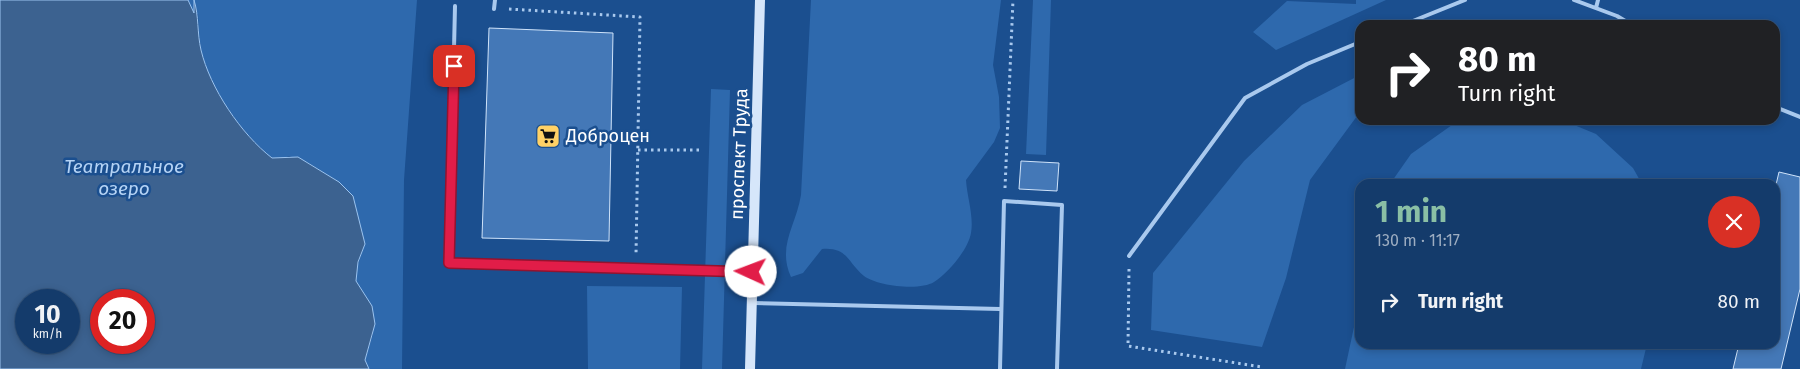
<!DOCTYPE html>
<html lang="en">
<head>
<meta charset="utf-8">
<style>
  :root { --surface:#143b6b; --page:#1d4271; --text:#f1f3f6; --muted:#9dadc1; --line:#33557e; --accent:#8abfa5 }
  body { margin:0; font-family:"Fira Sans",sans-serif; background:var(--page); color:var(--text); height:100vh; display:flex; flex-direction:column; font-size:19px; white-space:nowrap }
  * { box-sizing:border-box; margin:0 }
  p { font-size:16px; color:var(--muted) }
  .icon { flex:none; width:28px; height:28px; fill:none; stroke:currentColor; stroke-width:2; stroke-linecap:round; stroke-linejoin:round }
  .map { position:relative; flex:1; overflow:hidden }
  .details { position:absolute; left:1355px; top:179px; width:425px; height:170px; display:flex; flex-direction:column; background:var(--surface); border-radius:15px; box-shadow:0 2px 8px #0003,0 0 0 1px var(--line) }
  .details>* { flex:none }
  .banner { position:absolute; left:1355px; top:20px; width:425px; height:105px; border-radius:15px; box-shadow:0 2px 8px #0003,0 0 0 1px var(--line); background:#202124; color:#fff; overflow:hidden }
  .speed { position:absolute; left:15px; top:289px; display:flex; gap:10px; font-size:25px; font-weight:700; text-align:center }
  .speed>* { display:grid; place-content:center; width:65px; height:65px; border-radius:50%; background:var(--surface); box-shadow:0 2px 8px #0003,0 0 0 1px var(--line); line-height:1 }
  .speed small { font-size:12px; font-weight:400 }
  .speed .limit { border:8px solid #d22; background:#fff; color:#111 }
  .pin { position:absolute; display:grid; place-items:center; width:42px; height:42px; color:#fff; margin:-21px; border-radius:10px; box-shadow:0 2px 8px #0006 }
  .me { position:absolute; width:55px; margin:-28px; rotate:272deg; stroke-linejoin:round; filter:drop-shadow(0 0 4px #0008) }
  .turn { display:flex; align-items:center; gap:18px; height:105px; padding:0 20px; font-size:22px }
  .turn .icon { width:65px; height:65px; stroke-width:2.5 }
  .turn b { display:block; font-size:35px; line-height:42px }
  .round { display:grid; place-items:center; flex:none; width:52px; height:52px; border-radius:26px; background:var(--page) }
  .head { display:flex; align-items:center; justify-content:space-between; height:85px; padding:0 20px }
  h1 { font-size:30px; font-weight:700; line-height:38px; color:var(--accent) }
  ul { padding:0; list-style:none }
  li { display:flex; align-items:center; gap:15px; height:75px; padding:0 20px }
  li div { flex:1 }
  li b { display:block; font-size:19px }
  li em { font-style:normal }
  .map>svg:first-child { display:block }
</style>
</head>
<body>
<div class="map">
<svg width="1800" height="369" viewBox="0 0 1800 369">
  <rect width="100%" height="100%" fill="#1b4f8f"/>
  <path fill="#2e69ad" d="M188,0H417L404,180L402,369H369L365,360L373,334L367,298L356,281V270L365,244L339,182L307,162L289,156L281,159L272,158C242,134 209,87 201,49C199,38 199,26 198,14L194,15Z
    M811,0H1001L993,65L999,97L1000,128L994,142L966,180C967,197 974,216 971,233C968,250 948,273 934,282C920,291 877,286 864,276C847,262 848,247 822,249L803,273L791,277C777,246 796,226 801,195Z
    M1033,0H1051L1046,155L1026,154Z
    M1356,0H1386L1276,50L1253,32L1287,1L1356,4Z
    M1360,75V112L1310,180L1286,278L1262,347L1151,330L1153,273L1244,161L1302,105Z
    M711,89L730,90L722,369H702Z
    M1471,120H1562L1596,134L1633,168L1642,184H1390L1411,154L1452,125Z
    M587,286L682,287L680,369H588Z
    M1360,299V344H1647L1641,369H1345Z"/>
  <path fill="#3c6290" stroke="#9cc4f0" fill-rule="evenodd" d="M0,0H188L194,13V0C199,16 197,33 201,50C210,88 241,134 272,158L298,157L339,182L353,196L365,244L358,262L356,281L372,306L375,324L365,360L369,369H0ZM26,300H69V342H26ZM101,300H144V342H101Z"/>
  <path fill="#4478b7" stroke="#cfe3fa" d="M489,28L613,33L609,241L482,238Z
    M1021,161L1059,163L1057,191L1019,189Z
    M1779,172L1800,177V289L1781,369H1733L1739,344H1775V189Z"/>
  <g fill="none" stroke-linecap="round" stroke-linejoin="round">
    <path stroke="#a9c9ee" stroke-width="3" stroke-dasharray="2.5 4" stroke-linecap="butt" d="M509,9L640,17L636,255
      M638,150H700
      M1005,188L1013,0
      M1129,269L1128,346L1262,367"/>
    <path stroke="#a9c9ee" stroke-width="4" d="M1574,0L1617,16L1632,25
      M455,6L449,263L751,272
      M1596,8L1598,0
      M494,9L495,0
      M1403,25L1465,0
      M1775,107L1800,117
      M1129,256L1245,98L1307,64L1360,42
      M754,303L1000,309
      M1000,369L1004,201L1062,205L1057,369"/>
    <path stroke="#d6e6fa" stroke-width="10" d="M750,369L760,0"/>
  </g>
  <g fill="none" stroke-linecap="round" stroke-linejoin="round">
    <g stroke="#92132f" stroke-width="12">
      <path id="route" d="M454,66L449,263L751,272"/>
    </g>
    <use href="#route" stroke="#e11d48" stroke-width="9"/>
  </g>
  <defs>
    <g id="supermarket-square" transform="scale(1.25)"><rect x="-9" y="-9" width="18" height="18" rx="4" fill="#ffd166" stroke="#1b4f8f"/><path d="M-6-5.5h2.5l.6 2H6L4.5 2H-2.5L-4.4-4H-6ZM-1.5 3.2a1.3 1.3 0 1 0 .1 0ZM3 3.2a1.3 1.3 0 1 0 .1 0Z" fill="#111"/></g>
  </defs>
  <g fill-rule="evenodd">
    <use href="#supermarket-square" x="548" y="136"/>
  </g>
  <g text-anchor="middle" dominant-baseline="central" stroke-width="5" stroke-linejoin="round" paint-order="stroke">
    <g font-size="18" fill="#fff" stroke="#1b4f8f" text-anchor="start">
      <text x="566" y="136">Доброцен</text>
    </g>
    <g font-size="18" fill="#fff" stroke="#1b4f8f">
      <text transform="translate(739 154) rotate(-88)">проспект Труда</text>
    </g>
    <g font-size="19" font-style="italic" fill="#b5d3f5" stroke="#1b4f8f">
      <text x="124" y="166">Театральное<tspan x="124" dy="22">озеро</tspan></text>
    </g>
  </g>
</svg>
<div class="speed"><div>10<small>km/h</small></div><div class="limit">20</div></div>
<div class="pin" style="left:454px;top:66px;background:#d93025"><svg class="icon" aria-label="arrive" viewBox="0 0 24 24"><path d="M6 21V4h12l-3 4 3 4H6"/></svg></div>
<svg class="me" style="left:751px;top:272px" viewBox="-20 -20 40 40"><circle r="19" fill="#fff"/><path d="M0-13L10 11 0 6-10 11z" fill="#e11d48"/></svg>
<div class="banner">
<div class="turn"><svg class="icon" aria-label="right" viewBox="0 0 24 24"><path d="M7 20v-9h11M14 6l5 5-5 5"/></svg><div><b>80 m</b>Turn right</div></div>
</div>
<section class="details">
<div class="head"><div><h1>1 min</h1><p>130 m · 11:17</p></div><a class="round" style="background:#d93025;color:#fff"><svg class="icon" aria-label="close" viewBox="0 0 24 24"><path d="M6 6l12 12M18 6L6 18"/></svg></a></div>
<ul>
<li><svg class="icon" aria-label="right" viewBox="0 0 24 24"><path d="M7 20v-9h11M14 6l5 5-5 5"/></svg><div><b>Turn right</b></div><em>80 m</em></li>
</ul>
</section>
</div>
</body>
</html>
